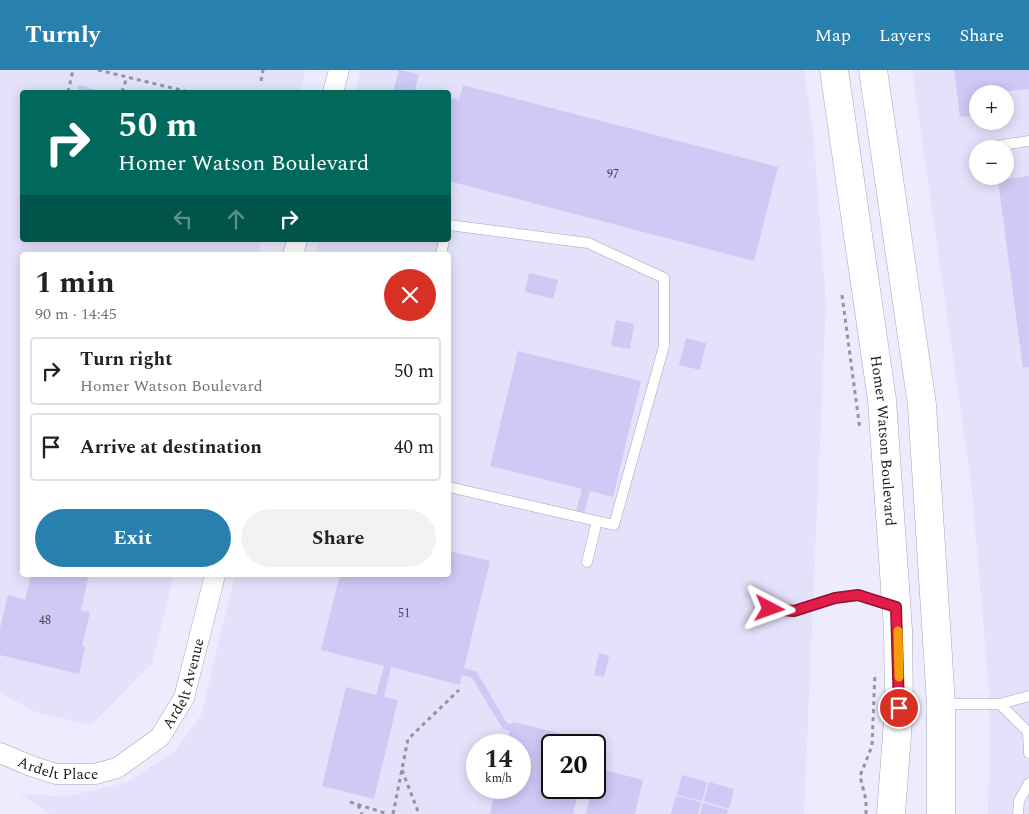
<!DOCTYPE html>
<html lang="en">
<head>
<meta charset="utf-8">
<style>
  :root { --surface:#fff; --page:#f2f2f2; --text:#222; --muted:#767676; --line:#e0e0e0; --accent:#2880af }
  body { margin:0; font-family:Spectral,serif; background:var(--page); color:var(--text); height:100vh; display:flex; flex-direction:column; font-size:19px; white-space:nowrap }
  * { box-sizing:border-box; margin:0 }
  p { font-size:16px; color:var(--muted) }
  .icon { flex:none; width:28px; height:28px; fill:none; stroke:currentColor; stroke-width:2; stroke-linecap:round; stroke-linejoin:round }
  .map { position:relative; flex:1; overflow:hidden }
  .sheet { position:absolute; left:20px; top:182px; width:431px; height:325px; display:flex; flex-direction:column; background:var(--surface); border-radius:5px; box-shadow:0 2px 12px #0003 }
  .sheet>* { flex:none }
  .top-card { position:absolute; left:20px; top:20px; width:431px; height:152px; border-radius:5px; box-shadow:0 2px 12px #0003; background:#00695c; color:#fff; overflow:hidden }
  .buttons { position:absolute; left:969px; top:15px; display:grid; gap:10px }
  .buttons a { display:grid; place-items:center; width:45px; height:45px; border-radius:50%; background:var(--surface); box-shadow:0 2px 12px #0003; font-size:25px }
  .speed { position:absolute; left:466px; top:664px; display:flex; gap:10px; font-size:25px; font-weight:700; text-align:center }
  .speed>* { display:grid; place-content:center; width:65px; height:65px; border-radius:50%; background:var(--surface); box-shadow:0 2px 12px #0003; line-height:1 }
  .speed small { font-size:12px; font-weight:400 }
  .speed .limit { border:2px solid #111; border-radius:8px; background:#fff; color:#111 }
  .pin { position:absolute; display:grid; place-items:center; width:42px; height:42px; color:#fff; margin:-21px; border:2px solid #fff; border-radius:50%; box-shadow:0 1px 5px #0007 }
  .me { position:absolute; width:55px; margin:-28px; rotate:94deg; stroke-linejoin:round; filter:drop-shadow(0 0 4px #0008) }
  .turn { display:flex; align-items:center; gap:18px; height:105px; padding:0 15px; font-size:22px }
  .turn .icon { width:65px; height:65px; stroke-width:2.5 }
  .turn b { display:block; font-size:35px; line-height:42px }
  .lanes { display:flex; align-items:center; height:48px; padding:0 15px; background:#0003; justify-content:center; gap:25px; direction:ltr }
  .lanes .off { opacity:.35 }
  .round { display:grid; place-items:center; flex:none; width:52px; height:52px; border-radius:26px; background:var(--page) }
  .summary { display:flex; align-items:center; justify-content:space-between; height:85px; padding:0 15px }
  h1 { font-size:30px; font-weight:700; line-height:38px }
  .button { display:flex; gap:10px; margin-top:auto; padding:10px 15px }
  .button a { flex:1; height:58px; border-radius:30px; background:var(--accent); color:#fff; font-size:20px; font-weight:700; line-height:58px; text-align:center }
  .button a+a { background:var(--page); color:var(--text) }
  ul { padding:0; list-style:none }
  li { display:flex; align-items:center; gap:15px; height:68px; margin:0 10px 8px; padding:0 5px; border:2px solid var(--line); border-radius:5px }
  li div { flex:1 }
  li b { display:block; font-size:19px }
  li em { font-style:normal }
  header { display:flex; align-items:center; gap:30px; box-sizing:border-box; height:70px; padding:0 25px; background:var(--accent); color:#fff }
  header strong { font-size:24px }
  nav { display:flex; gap:28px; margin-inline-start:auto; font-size:18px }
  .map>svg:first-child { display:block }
</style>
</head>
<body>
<header>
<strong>Turnly</strong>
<nav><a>Map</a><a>Layers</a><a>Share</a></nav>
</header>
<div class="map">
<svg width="1029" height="744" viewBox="0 0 1029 744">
  <rect width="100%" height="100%" fill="#edecfe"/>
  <path fill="#e4e1fb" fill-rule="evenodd" d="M0,0H306L300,22H22V170H262L258,185H22V505H174L152,593L91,655L34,642L0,622Z
    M361,0H804L813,59L826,233L804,744H50L19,723L65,727L127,712L175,681L201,645L235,505H449V185H315L319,170H449V22H355ZM478,675H520V718H478ZM552,675H595V718H552Z
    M912,0H1029V744H988L990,632L971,412ZM978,24H1005V51H978ZM978,79H1005V106H978Z"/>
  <path fill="#cec9f5" d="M399,0L419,4L415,19L427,22H393Z
    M954,0H1029V19L978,24V45L960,47Z
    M79,15L104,22H77Z
    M463,15L778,97L754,191L449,111V28L459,30Z
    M1029,106V297L1023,298L998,110Z
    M529,203L558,210L553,229L525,222Z
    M616,250L634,254L630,279L611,276Z
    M686,268L706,273L700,300L679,295Z
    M518,281L641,311L613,427L590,421L584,444L576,442L582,419L490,396Z
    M449,481L490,491L464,598L476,601L507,653L512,654L513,652L591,671L590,675H552V718H579L573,744H490L496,718H520V675H507L510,661L503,659L472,608L462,605L460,615L391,597L384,627L398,630L374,729L322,716L346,617L376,625L384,596L321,580L340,505H449Z
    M31,505H89L81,540L90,542L82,576L85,577L79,604L0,585V558L8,525L25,530Z
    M599,583L609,586L604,607L594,605Z
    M597,698L643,710L635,744H586L592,718H595Z
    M682,705L707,712L702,731L677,725Z
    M709,712L734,719L729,739L704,731Z
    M676,726L701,732L698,744H671Z
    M703,733L728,740L727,744H700Z"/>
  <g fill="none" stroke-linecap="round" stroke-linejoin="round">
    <g stroke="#a7a5b6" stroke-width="11">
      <path id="lane" d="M983,78L1029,71
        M449,155L588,173L664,208V276L614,455L449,417
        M441,185L444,170
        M587,492L597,451
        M770,539L794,541L835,528L858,525L895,537
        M941,634H1000L1029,626
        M1000,634L1028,662L1029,683
        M1018,744L1019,731L1029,713"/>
    </g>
    <g stroke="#a7a5b6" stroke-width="21">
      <g id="street">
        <path d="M333,22L339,0"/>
        <path d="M293,185L297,170"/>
        <path id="s1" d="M0,683L31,696L56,704H95L117,698L160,667L184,628L215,505"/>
      </g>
    </g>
    <g stroke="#a7a5b6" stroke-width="29">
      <g id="secondary">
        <path id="s2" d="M834,0L882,330L898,560L899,638L891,744"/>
        <path d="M873,0L922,335L941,634V744"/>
      </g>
    </g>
    <path stroke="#9494a1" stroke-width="3" stroke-dasharray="4 4" stroke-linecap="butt" d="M98,0L189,22
      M261,11L263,0
      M68,22L73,0
      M122,22L127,7
      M842,225L860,360
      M402,700L419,744
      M350,732L388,744
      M358,735L362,744
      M393,744L408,669L459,620
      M866,744V730L860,706L872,676L875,603"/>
    <use href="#lane" stroke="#fff" stroke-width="10"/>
    <use href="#street" stroke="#fff" stroke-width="20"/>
    <use href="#secondary" stroke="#fff" stroke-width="28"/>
  </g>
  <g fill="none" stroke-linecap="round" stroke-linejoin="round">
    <g stroke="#92132f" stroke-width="12">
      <path id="route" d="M770,539L794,541L835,528L858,525L896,537L899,638"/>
    </g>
    <use href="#route" stroke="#e11d48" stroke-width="9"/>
    <path stroke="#f59e0b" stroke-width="9" d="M898,561L899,607"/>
  </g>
  <g text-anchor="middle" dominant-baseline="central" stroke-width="4.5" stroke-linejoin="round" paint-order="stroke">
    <g font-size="12" fill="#484757">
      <text x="613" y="104">97</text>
      <text x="404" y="543">51</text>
      <text x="45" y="550">48</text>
    </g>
    <g font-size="15" fill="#1c1c22" stroke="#fbfbff">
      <text stroke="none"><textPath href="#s2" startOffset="374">Homer Watson Boulevard</textPath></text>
      <text stroke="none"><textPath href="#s1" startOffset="234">Ardelt Avenue</textPath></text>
      <text stroke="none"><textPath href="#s1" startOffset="61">Ardelt Place</textPath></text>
    </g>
  </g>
</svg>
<div class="buttons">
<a>+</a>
<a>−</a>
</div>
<div class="speed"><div>14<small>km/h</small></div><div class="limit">20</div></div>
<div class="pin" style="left:899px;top:638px;background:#d93025"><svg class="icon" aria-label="arrive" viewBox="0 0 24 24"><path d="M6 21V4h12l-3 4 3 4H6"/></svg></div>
<svg class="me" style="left:770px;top:539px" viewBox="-20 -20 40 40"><path d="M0-17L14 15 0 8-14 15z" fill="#e11d48" stroke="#fff" stroke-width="4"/></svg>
<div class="top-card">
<div class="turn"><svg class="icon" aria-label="right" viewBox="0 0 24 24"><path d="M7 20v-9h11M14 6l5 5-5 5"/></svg><div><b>50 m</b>Homer Watson Boulevard</div></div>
<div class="lanes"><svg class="icon off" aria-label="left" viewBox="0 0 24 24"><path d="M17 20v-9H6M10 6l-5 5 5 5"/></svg><svg class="icon off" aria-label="ahead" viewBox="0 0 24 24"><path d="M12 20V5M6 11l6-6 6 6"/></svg><svg class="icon" aria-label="right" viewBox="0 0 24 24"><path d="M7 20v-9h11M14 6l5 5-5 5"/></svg></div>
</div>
<section class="sheet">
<div class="summary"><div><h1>1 min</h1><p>90 m · 14:45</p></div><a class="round" style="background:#d93025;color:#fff"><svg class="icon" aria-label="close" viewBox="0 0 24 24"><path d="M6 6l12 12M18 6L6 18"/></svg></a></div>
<ul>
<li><svg class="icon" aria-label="right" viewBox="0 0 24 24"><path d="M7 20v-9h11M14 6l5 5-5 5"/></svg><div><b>Turn right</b><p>Homer Watson Boulevard</p></div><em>50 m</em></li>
<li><svg class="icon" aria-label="arrive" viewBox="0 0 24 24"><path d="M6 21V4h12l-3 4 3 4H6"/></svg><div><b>Arrive at destination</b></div><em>40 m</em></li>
</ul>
<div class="button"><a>Exit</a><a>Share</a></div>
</section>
</div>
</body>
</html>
